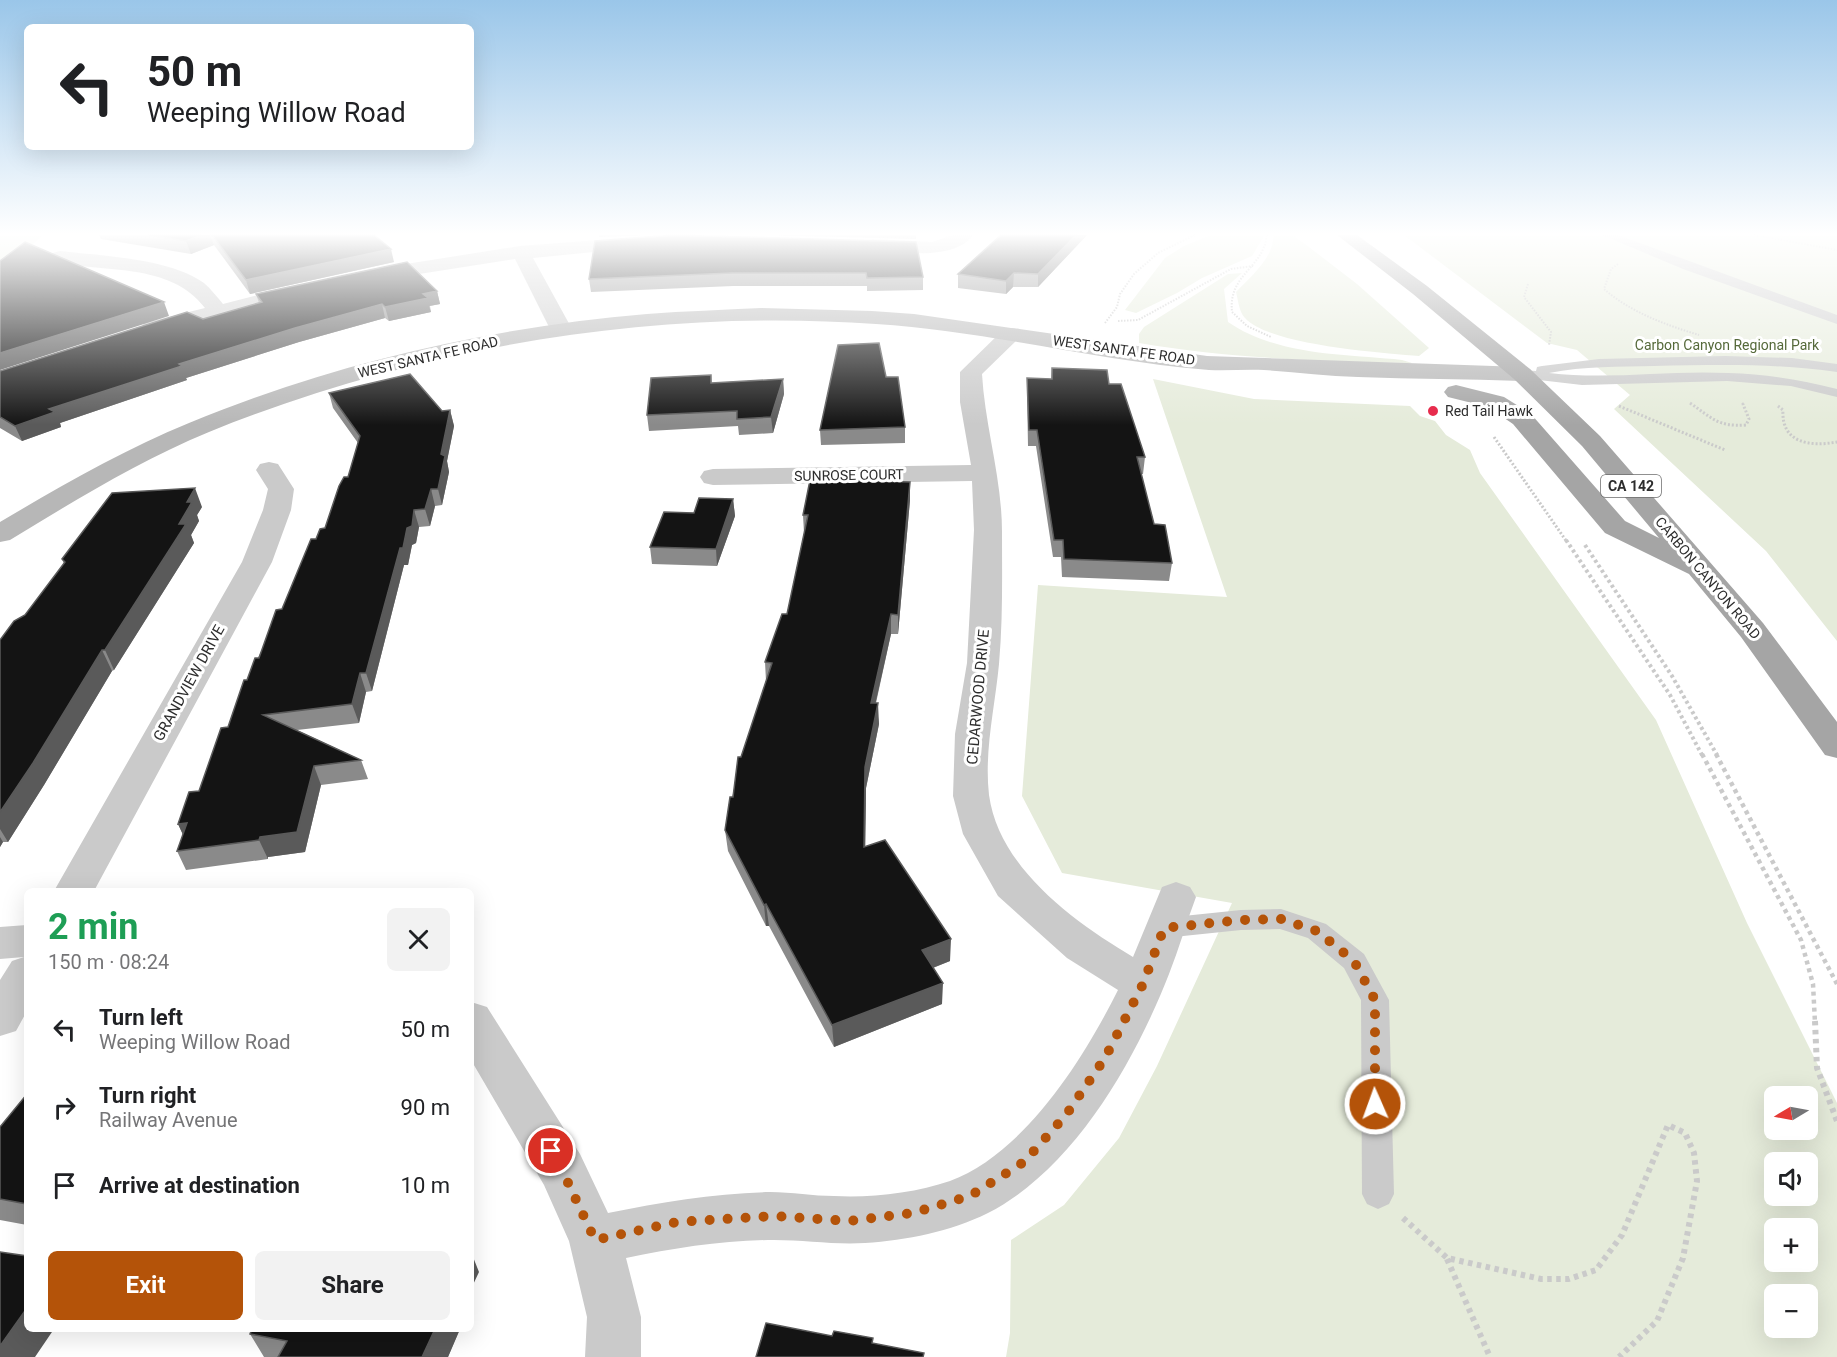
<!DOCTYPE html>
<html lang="en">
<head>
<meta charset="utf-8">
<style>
  :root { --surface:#fff; --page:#f2f2f2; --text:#202124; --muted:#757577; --accent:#b45309 }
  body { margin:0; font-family:Roboto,sans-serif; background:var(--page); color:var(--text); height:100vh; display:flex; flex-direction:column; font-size:22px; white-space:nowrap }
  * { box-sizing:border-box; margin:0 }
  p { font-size:20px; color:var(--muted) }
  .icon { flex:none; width:33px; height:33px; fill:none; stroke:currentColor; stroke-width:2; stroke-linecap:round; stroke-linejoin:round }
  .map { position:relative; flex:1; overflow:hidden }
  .sheet { position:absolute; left:24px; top:888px; width:450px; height:444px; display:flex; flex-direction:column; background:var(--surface); border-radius:9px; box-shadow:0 6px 24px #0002 }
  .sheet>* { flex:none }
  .hud { position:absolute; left:24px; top:24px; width:450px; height:126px; border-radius:9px; box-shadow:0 6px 24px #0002; background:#fff; color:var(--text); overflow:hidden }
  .needle { width:39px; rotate:260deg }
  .tools { position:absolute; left:1764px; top:1086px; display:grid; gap:12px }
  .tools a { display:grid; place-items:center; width:54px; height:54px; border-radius:9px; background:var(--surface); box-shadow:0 6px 24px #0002; font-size:30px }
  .pin { position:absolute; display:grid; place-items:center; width:51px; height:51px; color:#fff; margin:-26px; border:3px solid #fff; border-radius:50%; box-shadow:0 2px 6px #0007 }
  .me { position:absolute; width:66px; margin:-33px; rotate:358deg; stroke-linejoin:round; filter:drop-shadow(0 0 4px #0008) }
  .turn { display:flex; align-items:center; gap:21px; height:126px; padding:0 24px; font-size:27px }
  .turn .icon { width:78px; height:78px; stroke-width:2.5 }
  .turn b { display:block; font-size:42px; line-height:51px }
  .round { display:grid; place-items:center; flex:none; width:63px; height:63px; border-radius:9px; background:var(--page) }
  .overview { display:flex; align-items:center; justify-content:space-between; height:102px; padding:0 24px }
  h1 { font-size:36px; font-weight:700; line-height:45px; color:#1e9e55 }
  .primary-button { display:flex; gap:12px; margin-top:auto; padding:12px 24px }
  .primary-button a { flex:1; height:69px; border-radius:9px; background:var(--accent); color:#fff; font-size:24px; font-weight:700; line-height:69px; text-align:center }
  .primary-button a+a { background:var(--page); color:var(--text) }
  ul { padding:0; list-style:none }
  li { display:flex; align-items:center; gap:18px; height:78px; padding:0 24px }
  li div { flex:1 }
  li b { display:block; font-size:22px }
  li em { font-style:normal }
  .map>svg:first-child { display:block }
</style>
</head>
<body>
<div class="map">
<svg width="1837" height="1357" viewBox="0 0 1837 1357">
  <rect width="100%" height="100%" fill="#fff"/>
  <path fill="#e5ebda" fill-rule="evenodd" d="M0,235H44L0,270Z
    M1211,235L1264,236L1252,256L1202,278L1177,293L1136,313L1125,310L1165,258L1184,246Z
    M1273,235H1292L1305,244L1357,284L1429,348L1419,356C1381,353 1269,345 1245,318C1239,312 1238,299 1236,292C1250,277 1275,257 1273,235Z
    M1404,235H1837V641L1766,551L1614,409L1630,395L1577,350L1547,343Z
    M1242,273L1224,289L1228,322C1278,356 1343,354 1402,360L1412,363C1321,362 1228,358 1139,343V334L1144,327L1228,274Z
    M1153,379L1254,399L1410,406L1420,416L1435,421L1446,435L1470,450L1480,473L1656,720L1747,923L1837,1103V1357H1006L1010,1333L1011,1240L1064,1205L1119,1138L1157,1066L1232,903L1062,873L1022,796L1038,585L1227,597ZM1774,1096H1808V1130H1774ZM1774,1162H1808V1196H1774ZM1774,1228H1808V1262H1774ZM1774,1294H1808V1328H1774Z"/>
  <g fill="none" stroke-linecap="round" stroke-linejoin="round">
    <path stroke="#cacaca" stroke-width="2" stroke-dasharray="1.5 1.5" stroke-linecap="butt" d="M1267,235C1263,269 1228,274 1232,312L1247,326L1271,337
      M1754,235L1837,250
      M1618,264L1611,269L1604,289C1630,312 1666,325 1699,335
      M1528,284L1524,297L1551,332L1549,345
      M1118,321L1138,320L1231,269L1253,266
      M1105,323L1117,307L1120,294L1134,274L1158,253L1195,235"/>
    <path stroke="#cacaca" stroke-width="3" stroke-dasharray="2 2" stroke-linecap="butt" d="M1690,403C1712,418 1718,427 1746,425L1749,419L1743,404L1745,403
      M1619,406L1725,450
      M1778,406L1783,410C1781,443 1810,447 1837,442
      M1494,437L1567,542"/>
    <path stroke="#cacaca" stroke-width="4" stroke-dasharray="3 3" stroke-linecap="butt" d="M1566,540L1670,695L1702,755
      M1585,545L1672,676L1717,755"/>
    <path stroke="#cacaca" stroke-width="4.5" stroke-dasharray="4 4" stroke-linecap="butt" d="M1702,754L1801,940L1813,984L1815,1023
      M1716,754L1837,984"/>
    <path stroke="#cacaca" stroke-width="6" stroke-dasharray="4.5 4.5" stroke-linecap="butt" d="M1815,1021L1817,1068L1837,1121
      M1403,1218L1447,1258L1541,1279H1569L1596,1270L1622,1235L1668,1125L1685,1133L1694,1153L1697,1181L1683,1258L1657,1321L1619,1357
      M1447,1259L1490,1357"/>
    <path fill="#cacaca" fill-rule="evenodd" d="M1602,235H1618L1837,315V324L1683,269Z
      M1725,356L1792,358L1837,364V372C1776,363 1716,365 1654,366C1619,367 1584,366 1549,373C1609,380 1668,370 1728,373C1766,374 1801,380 1837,389V397L1791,386L1727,381L1582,385L1522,378L1515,374L1522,370L1536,371L1537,367L1542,366L1599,359Z
      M1281,909L1326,924L1364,954L1389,1000L1394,1194L1389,1204L1378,1209L1367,1204L1362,1194L1361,1000L1344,968L1308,938L1280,929L1241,930L1164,938L1155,935L1151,928L1155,921L1164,918L1241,910Z"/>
    <path fill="#cacaca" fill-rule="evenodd" d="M952,235H973C955,261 900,252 873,251L866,249L864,245L866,241L873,239L932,242Z
      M638,237L644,239L647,243L644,247L533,258L572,329L569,334L561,335L553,334L550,329L515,259L368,282L361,280L358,276L361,272L368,270L520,246Z
      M60,251C102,256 169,258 204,283C211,289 217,297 223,304L300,284L307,286L310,290L307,294L152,334L144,333L141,328L144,323L205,308C169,261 104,274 53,261L51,257L53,253Z
      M1012,328L1020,329L1023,334L982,374C985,427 1002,478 1002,532C1002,575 1003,620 999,664C995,707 984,751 989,795C999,868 1074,922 1133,957L1162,887L1176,882L1190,887L1196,897C1186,923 1179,949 1169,974C1135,1061 1074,1169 988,1213C950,1232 907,1240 865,1243C835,1245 805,1240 774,1240C724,1240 675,1248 626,1258L641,1317V1357H585L587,1317L569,1241L544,1185L471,1060V1002L487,1007L580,1154L608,1213C662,1202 716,1193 770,1192C792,1192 813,1196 834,1196C871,1198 915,1193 950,1181C1025,1153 1084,1058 1118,990L1067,958L998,896L963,834L953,796L955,734L967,663L974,530L972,481L713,485L704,483L700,477L704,471L713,469L971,465L960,402V372L1004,329Z
      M269,462L278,464L294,489L291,510L272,562L94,891H54L242,562L263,510L268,489L256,470L260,464Z
      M27,925V1011L16,1031L0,1036V980L12,961L24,957L0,959V927Z"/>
    <path fill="#b7b7b7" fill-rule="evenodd" d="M761,308L872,311L914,314L1207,356L1522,367L1530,369L1533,374L1530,379L1522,381C1467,379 1412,379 1358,377C1326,376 1295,372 1264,370C1246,369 1227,371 1209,370C1097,361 988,331 876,324C650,308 419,347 209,432C139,461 74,501 10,540L0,542V522C61,486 123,450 189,423C333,363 492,327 647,314C685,311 723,310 761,308Z"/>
    <path fill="#a5a5a5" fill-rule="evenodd" d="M1337,235H1357L1427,286L1530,369L1600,436L1763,623L1837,722V758L1825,755L1741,637L1689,574L1605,533L1513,424L1488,407L1448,397L1444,392L1448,387L1456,385L1504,397L1531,414L1625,521L1659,538L1582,446L1514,379L1413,294Z"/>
  </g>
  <path fill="#8a8a8a" d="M99,235H374L394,262L250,294L214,245L191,254L101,239Z
    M599,235H648L599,237Z
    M765,235H916V239Z
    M1001,235H1087L1038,287H1013L1006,294L958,288V274Z
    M595,241L923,277V290L867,291V286H733L591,292L589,279Z
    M437,291L440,304L430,306L431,312L389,321L385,318L299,342L186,378L187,380L60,423L61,427L22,441L0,428V371L203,319L259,303L256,294Z
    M1052,368L1109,384L1145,457L1143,474H1141L1154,524L1172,563L1169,581L1062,577L1061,557H1053L1036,446H1028L1027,393V378L1051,379Z
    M711,375L712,383L783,379L784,394L773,433L739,435L738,426L649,431L647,415Z
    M329,393L442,411L450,410L454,426L447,461L449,472L442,505L435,506L430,526L419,527L416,543L412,545L408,565H404L372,691L366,692L359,723L297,730L361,760L368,779L321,785L305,852L268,857V859L186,870L177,851L183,835L178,824L199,791L228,727L247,680L316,539L325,528L348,477L358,443L333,408Z
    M905,427V443L821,445L820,430Z
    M910,482V500L898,634H891L876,703L879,724L866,788L865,847L950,961L933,968L942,1004L834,1047L769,926H766L728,851L725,830L741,757L766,681L765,662L787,614L804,533L803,515Z
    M733,499L735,516L717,566L652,564L650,547L694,513Z
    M202,507L197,515L199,521L191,535L194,543L114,670L112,671L44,785L8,842H3L0,847V640L25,615L64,564L62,559Z
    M27,1094V1225L0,1220V1127Z
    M252,1329H460L448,1357H264L250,1334Z"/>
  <path fill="#5a5a5a" d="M202,235H210L214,245L191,254L186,241Z
    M1076,235H1087L1038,287V274Z
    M391,249L394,262L250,294L246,280Z
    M1014,273L1013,287L1006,294V281Z
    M437,291L440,304L429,306L431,312L389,321L385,307L423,294Z
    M164,302L169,316L0,370V353Z
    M382,304L385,318L299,342L186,378L187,380L60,423L61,427L22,441L15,426L49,409L179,364L295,328Z
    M783,379L784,394L773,433L771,417Z
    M450,410L454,426L447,461L449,472L442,505L438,489L441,454Z
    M910,482V500L898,634V615Z
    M195,488L202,507L197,515L199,521L191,535L194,543L114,670L105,650L179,524L187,502Z
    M431,489L435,506L430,526L425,509Z
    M733,499L735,516L717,566L716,549Z
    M414,510L419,527L416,543L412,545L408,565H404L372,691L366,673L400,548Z
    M891,614V634L871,723V703Z
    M102,650L112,671L44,785L8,842L0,829V812Z
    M360,673L366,692L359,723L352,704Z
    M878,703L879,724L866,788L865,868L864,847L865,767Z
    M314,766L321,785L305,852L268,857V859L259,840L260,837Z
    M187,823V843L178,824Z
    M0,837L3,842L0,847Z
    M766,904L769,926H766L764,905Z
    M951,939L950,961L922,972V950Z
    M943,983L942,1004L834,1047L832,1025Z
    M471,1252L479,1272L471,1289Z
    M27,1308V1329H54L35,1357H0V1346Z
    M435,1329H460L448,1357H422Z"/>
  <path fill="#141414" stroke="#5a5a5a" stroke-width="1.5" d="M148,235H202L186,241Z
    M212,235H374L391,249L246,280Z
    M673,235L916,242L923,277L867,278L866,273H732L589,279L595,241Z
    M1001,235H1076L1038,274L1014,273L1006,281L958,274Z
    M25,242L164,302L0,353V261Z
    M407,262L437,291L423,294L428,298L385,307L382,304L295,328L179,364L182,366L49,409L55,412L15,426L0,417V371L187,312L203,319L262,302L256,294Z
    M879,343L886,377H898L905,427L820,430L838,345Z
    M1052,368L1107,370L1109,384H1121L1145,457H1137L1154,524L1165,525L1172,563L1064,559L1063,540H1054L1037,430H1029L1027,378L1052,379Z
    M410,374L442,411L450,410L441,454L445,456L438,489H431L425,509L414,510L412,526L407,528L403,548H400L366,673H360L352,704L263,715L361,760L314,766L297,832L260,837L259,840L177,851L187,823L178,824L189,792L199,791L221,728L228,727L244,680H247L255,658H259L276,610L282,609L311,539H316L320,529L325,528L339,486L344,477H348L360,436L329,393Z
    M711,375V383L783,379L771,417L737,419V411L647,415L651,378Z
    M810,480L910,482L898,615L891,614L871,703H878L865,767L864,847L885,840L951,939L922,950L943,983L832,1025L766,904L764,905L725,830L730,797H733L738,757H741L772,663L765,662L782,614H787L808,515H803Z
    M195,488L187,502H192L179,524H186L105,650H102L33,763L0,812V640L14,621L25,615L65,562L62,559L112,493Z
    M699,498L733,499L716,549L650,547L664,512L694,513Z
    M27,1094V1204L0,1199V1127Z
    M0,1252L27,1256V1308L0,1346Z
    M766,1323L832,1336L834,1331L873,1338L872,1343L924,1353L923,1357H756Z
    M252,1329H435L422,1357H278L287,1341L250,1334Z"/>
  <linearGradient id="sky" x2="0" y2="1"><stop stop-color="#9ac6e9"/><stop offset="0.55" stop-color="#fff"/><stop offset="1" stop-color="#fff" stop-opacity="0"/></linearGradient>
  <rect width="1837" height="425" fill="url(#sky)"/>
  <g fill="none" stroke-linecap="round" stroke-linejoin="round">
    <path stroke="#b45309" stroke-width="10" stroke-dasharray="0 18" d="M551,1151L562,1170L595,1240L677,1222L774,1216L849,1221L913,1213L970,1196L1024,1162L1066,1115L1105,1058L1143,984L1164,928L1241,920L1281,919L1317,931L1354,961L1375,1000V1104"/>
  </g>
  <circle fill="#e72c4d" stroke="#fff" stroke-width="2" cx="1433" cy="411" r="6"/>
  <g text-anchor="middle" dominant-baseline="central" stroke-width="6" stroke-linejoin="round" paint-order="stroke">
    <g font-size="14" fill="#55693a" stroke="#fff">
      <text x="1727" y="345">Carbon Canyon Regional Park</text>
    </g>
    <g font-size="14" fill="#2d2d2d" stroke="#fff">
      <text transform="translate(1124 350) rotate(8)">WEST SANTA FE ROAD</text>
      <text transform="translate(428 357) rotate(-13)">WEST SANTA FE ROAD</text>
      <text transform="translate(849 475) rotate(-1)">SUNROSE COURT</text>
      <text transform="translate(1708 578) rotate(50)">CARBON CANYON ROAD</text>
    </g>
    <g font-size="14" fill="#2d2d2d" stroke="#fff" text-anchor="start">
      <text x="1445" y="411">Red Tail Hawk</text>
    </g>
    <rect fill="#fff" stroke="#6c6c6c" stroke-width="1.5" x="1601" y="475" width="60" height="22" rx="4.5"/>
    <g font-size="14" font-weight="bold" fill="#2d2d2d">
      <text x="1631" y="486">CA 142</text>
    </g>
    <g font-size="15" fill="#2d2d2d" stroke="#fff">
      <text transform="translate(189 683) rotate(-61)">GRANDVIEW DRIVE</text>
      <text transform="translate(978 697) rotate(-85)">CEDARWOOD DRIVE</text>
    </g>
  </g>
</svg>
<div class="tools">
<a><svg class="needle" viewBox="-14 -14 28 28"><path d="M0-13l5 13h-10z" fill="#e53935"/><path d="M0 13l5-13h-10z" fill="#757577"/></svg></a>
<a><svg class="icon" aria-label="sound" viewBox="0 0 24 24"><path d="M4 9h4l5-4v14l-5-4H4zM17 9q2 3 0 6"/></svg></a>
<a>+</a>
<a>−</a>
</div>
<div class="pin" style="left:551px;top:1151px;background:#d93025"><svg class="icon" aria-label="arrive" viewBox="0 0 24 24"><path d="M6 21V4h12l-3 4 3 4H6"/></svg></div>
<svg class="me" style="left:1375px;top:1104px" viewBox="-20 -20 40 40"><circle r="17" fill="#b45309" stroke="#fff" stroke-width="3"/><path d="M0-11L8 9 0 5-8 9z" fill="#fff"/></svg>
<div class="hud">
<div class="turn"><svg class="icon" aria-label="left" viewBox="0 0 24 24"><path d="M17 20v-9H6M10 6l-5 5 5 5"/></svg><div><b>50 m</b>Weeping Willow Road</div></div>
</div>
<section class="sheet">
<div class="overview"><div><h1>2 min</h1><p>150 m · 08:24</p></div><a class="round"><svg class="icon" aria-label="close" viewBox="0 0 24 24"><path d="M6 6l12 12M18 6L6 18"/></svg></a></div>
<ul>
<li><svg class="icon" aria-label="left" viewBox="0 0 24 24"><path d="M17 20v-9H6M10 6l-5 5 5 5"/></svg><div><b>Turn left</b><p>Weeping Willow Road</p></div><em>50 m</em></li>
<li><svg class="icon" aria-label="right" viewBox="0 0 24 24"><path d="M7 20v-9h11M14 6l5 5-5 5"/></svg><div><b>Turn right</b><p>Railway Avenue</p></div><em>90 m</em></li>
<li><svg class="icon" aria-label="arrive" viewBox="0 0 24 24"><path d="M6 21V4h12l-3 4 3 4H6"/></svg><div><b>Arrive at destination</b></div><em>10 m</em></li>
</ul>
<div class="primary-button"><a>Exit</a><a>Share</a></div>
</section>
</div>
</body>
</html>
